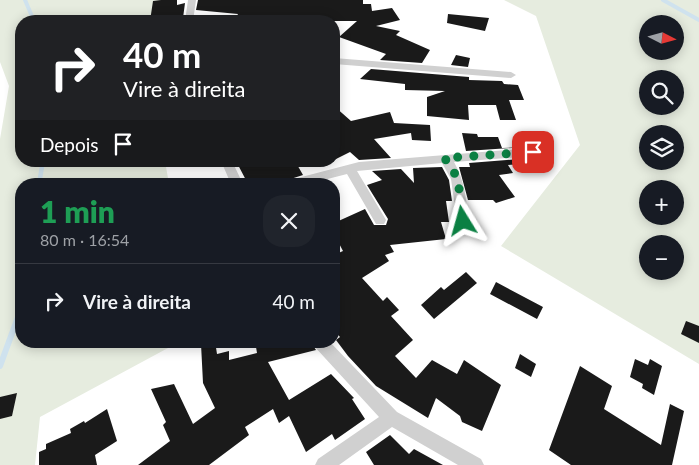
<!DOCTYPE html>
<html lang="pt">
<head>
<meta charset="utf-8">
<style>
  :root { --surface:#171b24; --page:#20242c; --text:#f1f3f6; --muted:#9ea1a6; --line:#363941 }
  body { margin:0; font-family:Lato,sans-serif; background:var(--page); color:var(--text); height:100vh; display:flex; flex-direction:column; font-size:19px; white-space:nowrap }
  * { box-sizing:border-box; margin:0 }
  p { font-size:16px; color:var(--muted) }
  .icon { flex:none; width:28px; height:28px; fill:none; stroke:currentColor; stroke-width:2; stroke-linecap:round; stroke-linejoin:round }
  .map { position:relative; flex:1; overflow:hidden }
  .details { position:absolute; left:15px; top:178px; width:325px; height:170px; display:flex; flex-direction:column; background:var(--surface); border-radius:20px; box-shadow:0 2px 12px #0003 }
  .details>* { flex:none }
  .top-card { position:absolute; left:15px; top:15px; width:325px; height:152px; border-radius:20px; box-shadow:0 2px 12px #0003; background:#202124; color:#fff; overflow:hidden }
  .needle { width:32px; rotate:96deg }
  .fabs { position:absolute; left:639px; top:15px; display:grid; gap:10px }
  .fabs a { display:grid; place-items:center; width:45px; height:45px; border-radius:50%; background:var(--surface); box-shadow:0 2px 12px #0003; font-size:25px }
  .pin { position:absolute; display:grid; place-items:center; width:42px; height:42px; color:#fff; margin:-21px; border-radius:10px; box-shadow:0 2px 8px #0006 }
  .me { position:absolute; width:55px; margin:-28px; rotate:352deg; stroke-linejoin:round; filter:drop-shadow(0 0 4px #0008) }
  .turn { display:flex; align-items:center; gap:18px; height:105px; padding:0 25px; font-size:22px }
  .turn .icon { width:65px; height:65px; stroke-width:2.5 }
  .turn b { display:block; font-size:35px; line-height:42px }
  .then { display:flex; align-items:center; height:48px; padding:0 25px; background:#0003; gap:10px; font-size:19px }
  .round { display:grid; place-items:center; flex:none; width:52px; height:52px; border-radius:20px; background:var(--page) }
  .summary { display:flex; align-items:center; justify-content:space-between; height:85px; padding:0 25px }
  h1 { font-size:30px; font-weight:800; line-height:38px; color:#1e9e55 }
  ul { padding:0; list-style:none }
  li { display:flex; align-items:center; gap:15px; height:75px; padding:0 25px; border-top:1px solid var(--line) }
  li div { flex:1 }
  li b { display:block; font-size:19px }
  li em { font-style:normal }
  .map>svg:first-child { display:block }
</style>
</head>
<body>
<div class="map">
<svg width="699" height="465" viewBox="0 0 699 465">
  <rect width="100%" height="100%" fill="#fff"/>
  <path fill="#e6ecdf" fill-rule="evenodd" d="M0,0H161L159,21H21V161H165L169,184H21V341H181L40,417L35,465H0V139L9,86L0,62Z
    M504,0H699V364L501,246L580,145L536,16ZM648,24H675V51H648ZM648,79H675V106H648ZM648,134H675V161H648ZM648,189H675V216H648ZM648,244H675V271H648Z"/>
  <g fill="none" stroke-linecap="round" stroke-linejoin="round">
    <path stroke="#cfe2ee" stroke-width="4" d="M25,0L34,21
      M663,0L699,20"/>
    <path stroke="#cfe2ee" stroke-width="4.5" d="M39,184L43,161"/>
    <path stroke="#cfe2ee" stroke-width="6" d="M0,366L21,309"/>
  </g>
  <path fill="#1a1a1a" d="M161,0H177V5L185,3L183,18L150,21L153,1Z
    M198,0H363V4H371L372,11L392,8L400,20L376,26L400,31L396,35L430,50L422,63L380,60L386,54L339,37L357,21H234L238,14L196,10Z
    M448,14L489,18L485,31L447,23Z
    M456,55L470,58L468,67L451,65Z
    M371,69L469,77V80L502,81L504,84L518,85L524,100H509L516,120H500L496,105H468L469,120L427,116V97L445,91L405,90V84L360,79Z
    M334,106L351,121L390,112L394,123L430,125L431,141L412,140L411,133L374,139L391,158L359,160L350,152L334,160Z
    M462,133L477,134L478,137H498L502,148L526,147L466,151Z
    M540,153L550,157L532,159L533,163L508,165L513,173L499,175L515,197L496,203L493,200H468L459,167H470L469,163L533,158Z
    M236,161H295L303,175L275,184H248Z
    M442,167L449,180L452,201H446L449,222H441L446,239L390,245L394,252L385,255L389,261L362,278L383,301L387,297L399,310L391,316L413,340L395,356L416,378L432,360L457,374L464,360L501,385L482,431L462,422L460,416L436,398L428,418L376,386L348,356L336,340L340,337L334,330V255L343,251L334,234V223L365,209L374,225H386L388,219L367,185L382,180L372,171L401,169L414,183L413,168Z
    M466,272L477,283L434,319L421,305L441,287L444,290Z
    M496,282L543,307L537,319L490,294Z
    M686,321L699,326V343L681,334Z
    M211,341H215L217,354L229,351V360L257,353L255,341H310L316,350L268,362L289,400L331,374L354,398L352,399L365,419L335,440L332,434L306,452L289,416L279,423L273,409L245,427L249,435L209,465H138L170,441L163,425L166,422L151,389L174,384L193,424L215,408L203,383L201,344Z
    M520,354L536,364L531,377L515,368Z
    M635,359L648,365L650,359L662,366L654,395L642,388L643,384L630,377Z
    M580,366L612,386L604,409L661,445L670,404L684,411L672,465H571L549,450Z
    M17,393L12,416L0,419V397Z
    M107,409L117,441L95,455L97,465H39V452L46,449V444L71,433L70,429L84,421L85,423Z
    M390,435L409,454L414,449L443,465H374L366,452Z"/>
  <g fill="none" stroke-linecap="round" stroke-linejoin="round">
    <path fill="#d0d0d0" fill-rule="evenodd" d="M188,0H196L193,21H185Z
      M334,58L511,72L516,75L511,78L334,64Z
      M533,148L538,152L533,156L454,162C465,181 466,200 469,221L467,225H459L457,221L451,179L442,163L357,171L386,220L384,224H376L347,174L308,184H284L290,180L359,162Z
      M221,161H232L243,184H231Z
      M312,341H329L397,412L481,459L484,465H458L392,427L339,465H315L318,459L379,417L314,346Z"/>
  </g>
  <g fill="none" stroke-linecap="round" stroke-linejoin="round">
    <path stroke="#0b8043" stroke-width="9" stroke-dasharray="0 16.2" d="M463,221C460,199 461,174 444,158L533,152"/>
  </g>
</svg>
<div class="fabs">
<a><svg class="needle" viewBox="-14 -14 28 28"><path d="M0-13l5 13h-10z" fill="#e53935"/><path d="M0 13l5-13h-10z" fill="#9ea1a6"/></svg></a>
<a><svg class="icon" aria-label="search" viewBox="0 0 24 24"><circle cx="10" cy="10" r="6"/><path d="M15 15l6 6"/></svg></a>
<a><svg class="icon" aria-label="layers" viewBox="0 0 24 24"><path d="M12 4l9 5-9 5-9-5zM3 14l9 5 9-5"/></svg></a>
<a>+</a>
<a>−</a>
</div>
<div class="pin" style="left:533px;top:152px;background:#d93025"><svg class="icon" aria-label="arrive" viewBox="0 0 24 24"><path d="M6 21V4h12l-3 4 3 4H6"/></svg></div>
<svg class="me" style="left:463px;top:221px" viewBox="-20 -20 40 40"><path d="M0-17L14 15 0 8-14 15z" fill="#0b8043" stroke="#fff" stroke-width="4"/></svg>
<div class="top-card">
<div class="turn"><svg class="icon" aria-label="right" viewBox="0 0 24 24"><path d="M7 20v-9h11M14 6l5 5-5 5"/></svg><div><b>40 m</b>Vire à direita</div></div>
<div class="then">Depois<svg class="icon" aria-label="arrive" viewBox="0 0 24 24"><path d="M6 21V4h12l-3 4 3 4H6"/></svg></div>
</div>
<section class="details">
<div class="summary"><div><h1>1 min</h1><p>80 m · 16:54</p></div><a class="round"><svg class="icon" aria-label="close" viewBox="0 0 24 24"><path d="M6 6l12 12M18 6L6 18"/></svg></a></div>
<ul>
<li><svg class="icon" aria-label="right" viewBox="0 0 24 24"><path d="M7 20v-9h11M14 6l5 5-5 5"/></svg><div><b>Vire à direita</b></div><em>40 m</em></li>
</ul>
</section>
</div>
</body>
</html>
